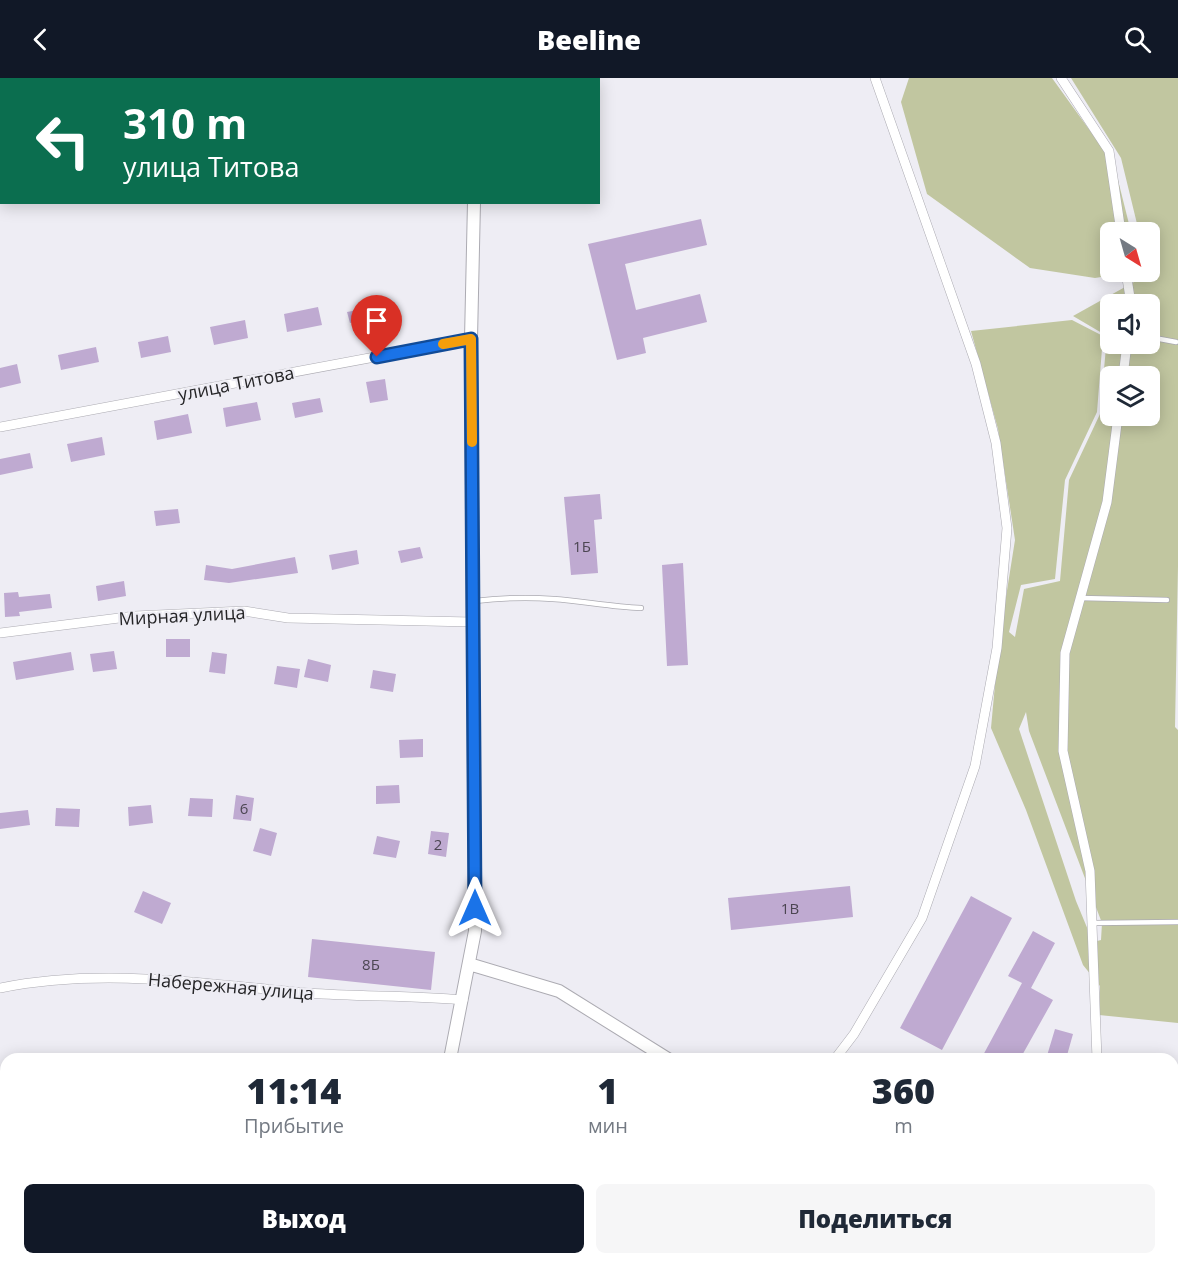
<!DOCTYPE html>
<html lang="ru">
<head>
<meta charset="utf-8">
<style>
  :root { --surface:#fff; --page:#f6f6f7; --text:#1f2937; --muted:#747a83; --accent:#111827 }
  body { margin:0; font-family:"Open Sans",sans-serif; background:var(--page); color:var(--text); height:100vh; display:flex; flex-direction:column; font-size:22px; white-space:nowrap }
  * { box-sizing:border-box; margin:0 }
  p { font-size:20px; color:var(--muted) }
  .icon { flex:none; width:33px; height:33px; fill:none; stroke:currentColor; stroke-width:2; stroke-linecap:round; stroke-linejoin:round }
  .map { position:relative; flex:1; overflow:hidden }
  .side { position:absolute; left:0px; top:975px; width:1179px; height:212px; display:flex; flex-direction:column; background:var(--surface); border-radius:18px 18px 0 0; box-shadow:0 3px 15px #0003 }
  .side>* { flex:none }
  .banner { position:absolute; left:0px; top:0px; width:600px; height:126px; box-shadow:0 3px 15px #0003; background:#0b6e4f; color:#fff; overflow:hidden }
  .needle { width:39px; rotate:143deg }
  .tools { position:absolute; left:1100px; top:144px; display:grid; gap:12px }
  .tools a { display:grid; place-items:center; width:60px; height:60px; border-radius:9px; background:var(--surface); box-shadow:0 3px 15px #0003; font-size:30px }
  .pin { position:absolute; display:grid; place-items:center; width:51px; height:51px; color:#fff; margin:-62px -26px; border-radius:50% 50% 50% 0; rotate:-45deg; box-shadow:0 0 6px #0007 }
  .pin .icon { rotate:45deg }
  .me { position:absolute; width:66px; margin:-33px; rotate:0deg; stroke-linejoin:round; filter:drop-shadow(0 0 4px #0008) }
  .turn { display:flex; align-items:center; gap:21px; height:126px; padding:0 24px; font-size:27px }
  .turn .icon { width:78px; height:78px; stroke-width:2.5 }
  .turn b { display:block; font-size:42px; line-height:51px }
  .eta { display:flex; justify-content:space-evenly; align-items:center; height:102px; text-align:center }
  .eta b { font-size:36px; font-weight:800; line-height:42px }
  .cta { display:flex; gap:12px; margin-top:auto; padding:12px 24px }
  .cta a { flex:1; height:69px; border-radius:9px; background:var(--accent); color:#fff; font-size:24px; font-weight:800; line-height:69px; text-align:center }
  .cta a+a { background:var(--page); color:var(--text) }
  header { display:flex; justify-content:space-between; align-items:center; height:78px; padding:0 24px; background:var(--accent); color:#fff; font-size:27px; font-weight:800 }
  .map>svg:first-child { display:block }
</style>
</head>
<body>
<header><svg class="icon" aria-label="back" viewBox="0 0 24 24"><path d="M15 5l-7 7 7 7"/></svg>Beeline<svg class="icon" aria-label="search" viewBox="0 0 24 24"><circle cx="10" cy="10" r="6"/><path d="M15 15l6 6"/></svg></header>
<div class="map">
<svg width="1178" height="1186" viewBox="0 0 1178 1186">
  <rect width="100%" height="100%" fill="#eeedf4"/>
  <path fill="#c1c6a0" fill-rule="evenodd" d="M909,0H1052L1114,86L1131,154H1110V194H1132L1095,200L1030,190L927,116L901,24Z
    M1071,0H1178V488L1175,649L1178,652V945L1099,937L1100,908L1083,887L1026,732L991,650L999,563L1015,462L998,351L971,253L1072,242L1103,258L1097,334L1065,402L1055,501L1021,507L1009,554L1015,559L1024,511L1060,503L1069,402L1100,336L1107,258L1073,238L1134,204L1142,194H1149V154H1139L1121,80ZM1110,226H1149V266H1110ZM1110,298H1149V338H1110ZM1026,634L1029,653L1102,845L1101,862L1093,864L1076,823L1019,651Z"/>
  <path fill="#bfaad1" d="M701,141L707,167L625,186L636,232L700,216L707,244L643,260L646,275L617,282L588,166Z
    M318,229L322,247L287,254L284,236Z
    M368,230L371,241L350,245L347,234Z
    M245,242L248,260L214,267L210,249Z
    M168,258L171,274L141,280L138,264Z
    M96,269L99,284L61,292L58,277Z
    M17,286L21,305L0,310V290Z
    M385,301L388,322L370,325L366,304Z
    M320,320L323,334L295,340L292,325Z
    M257,324L261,342L226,349L223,330Z
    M188,336L192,355L157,362L154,343Z
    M102,359L105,377L71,384L67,366Z
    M30,375L33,390L0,397V381Z
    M600,416L602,441L594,442L598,495L571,497L564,419Z
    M178,431L180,445L156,448L154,433Z
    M420,469L423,480L401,485L398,473Z
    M357,472L359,486L332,492L329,477Z
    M295,479L298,495L229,505L204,502L206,487L232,491Z
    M683,485L688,587L667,588L662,487Z
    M124,503L126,518L98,523L96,508Z
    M18,514L19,519L50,516L52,530L19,534L20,538L5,539L4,515Z
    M166,561H190V579H166Z
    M114,573L117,591L93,594L90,576Z
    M71,574L74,592L16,602L13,584Z
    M212,574L227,576L225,596L209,594Z
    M308,581L331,587L328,604L304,599Z
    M277,588L300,591L297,610L274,606Z
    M373,592L396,596L393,614L370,610Z
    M423,661V679L400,680L399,662Z
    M399,707L400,725L376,726V708Z
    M236,717L254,720L251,743L233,741Z
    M190,720L213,721L212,739L188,738Z
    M151,727L153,745L129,748L128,729Z
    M56,730L80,731L79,749L55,748Z
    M28,732L30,747L0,751V735Z
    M260,750L277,755L271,778L253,773Z
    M431,753L449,755L446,779L428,776Z
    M377,758L400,763L396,780L373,776Z
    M850,808L853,839L731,852L728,820Z
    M143,813L171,825L162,846L134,834Z
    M971,818L1012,840L942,972L900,950Z
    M1033,853L1055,865L1031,910L1053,922L1020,981H981L1022,905L1008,898Z
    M312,861L435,874L431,912L308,899Z
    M1055,951L1073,956L1066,981H1046Z"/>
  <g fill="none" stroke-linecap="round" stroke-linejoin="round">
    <g stroke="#acabb2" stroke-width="6">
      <path id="service" d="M1149,259L1176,264
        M1080,520L1167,522
        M475,523C501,520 527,519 553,521C583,523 611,529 641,530
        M1093,845L1178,844"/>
    </g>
    <g stroke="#acabb2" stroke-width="10">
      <path id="minor" d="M1061,0L1109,73L1121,154
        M466,2L474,0
        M0,89L2,88
        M1126,194L1131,226
        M1123,298L1127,266
        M0,349L471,261
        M0,555L135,538L244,533L288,540L472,544
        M0,910C102,889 206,906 308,915C360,919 411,917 463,922
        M835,981L854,956L922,840L975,688L997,570L1007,450L996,365L976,286L875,0
        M1097,981L1090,793L1063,673L1065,575L1107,424L1118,338
        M1070,1180L1071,1186"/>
    </g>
    <g stroke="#acabb2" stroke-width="14">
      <path id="tertiary" d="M477,2V0
        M469,886L559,913L668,981
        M450,981L475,853L471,261L474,124
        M963,1180L970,1186
        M393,1186L395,1180"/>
    </g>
    <use href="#service" stroke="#fff" stroke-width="4.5"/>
    <use href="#minor" stroke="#fff" stroke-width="9"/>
    <use href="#tertiary" stroke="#fff" stroke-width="12"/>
  </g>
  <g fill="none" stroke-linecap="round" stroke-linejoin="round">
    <g stroke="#114b97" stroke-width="15">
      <path id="route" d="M377,279L471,261L475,830"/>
    </g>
    <use href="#route" stroke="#1a73e8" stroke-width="10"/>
    <path stroke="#f59e0b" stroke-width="10" d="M443,266L471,261L472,364"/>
  </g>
  <g text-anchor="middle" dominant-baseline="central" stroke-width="4.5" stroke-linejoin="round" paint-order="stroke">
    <g font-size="15" fill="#4c4652">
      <text x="582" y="468">1Б</text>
      <text x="244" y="730">6</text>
      <text x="438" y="766">2</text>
      <text x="790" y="830">1В</text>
      <text x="371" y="886">8Б</text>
    </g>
    <g font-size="18" fill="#252527" stroke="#eeedf4">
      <text transform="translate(236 305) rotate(-11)">улица Титова</text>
      <text transform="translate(182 537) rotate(-3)">Мирная улица</text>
      <text transform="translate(231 908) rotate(5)">Набережная улица</text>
    </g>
  </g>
</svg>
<div class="tools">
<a><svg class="needle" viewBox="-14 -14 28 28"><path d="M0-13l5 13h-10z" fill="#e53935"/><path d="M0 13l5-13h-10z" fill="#747a83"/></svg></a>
<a><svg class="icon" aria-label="sound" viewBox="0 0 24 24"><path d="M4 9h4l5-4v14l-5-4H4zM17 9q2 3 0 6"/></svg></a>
<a><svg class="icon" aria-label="layers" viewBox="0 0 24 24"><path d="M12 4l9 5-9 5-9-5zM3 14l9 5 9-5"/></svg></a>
</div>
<div class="pin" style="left:377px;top:279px;background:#d93025"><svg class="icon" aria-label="arrive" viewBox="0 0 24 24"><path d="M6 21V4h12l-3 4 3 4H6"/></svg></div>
<svg class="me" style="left:475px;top:830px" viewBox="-20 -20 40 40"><path d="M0-17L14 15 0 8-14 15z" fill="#1a73e8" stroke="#fff" stroke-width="4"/></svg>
<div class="banner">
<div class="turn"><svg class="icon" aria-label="left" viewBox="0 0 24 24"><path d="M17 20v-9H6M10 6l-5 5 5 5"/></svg><div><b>310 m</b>улица Титова</div></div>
</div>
<section class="side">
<div class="eta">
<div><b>11:14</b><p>Прибытие</p></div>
<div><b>1</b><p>мин</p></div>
<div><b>360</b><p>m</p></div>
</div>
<div class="cta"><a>Выход</a><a>Поделиться</a></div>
</section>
</div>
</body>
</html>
